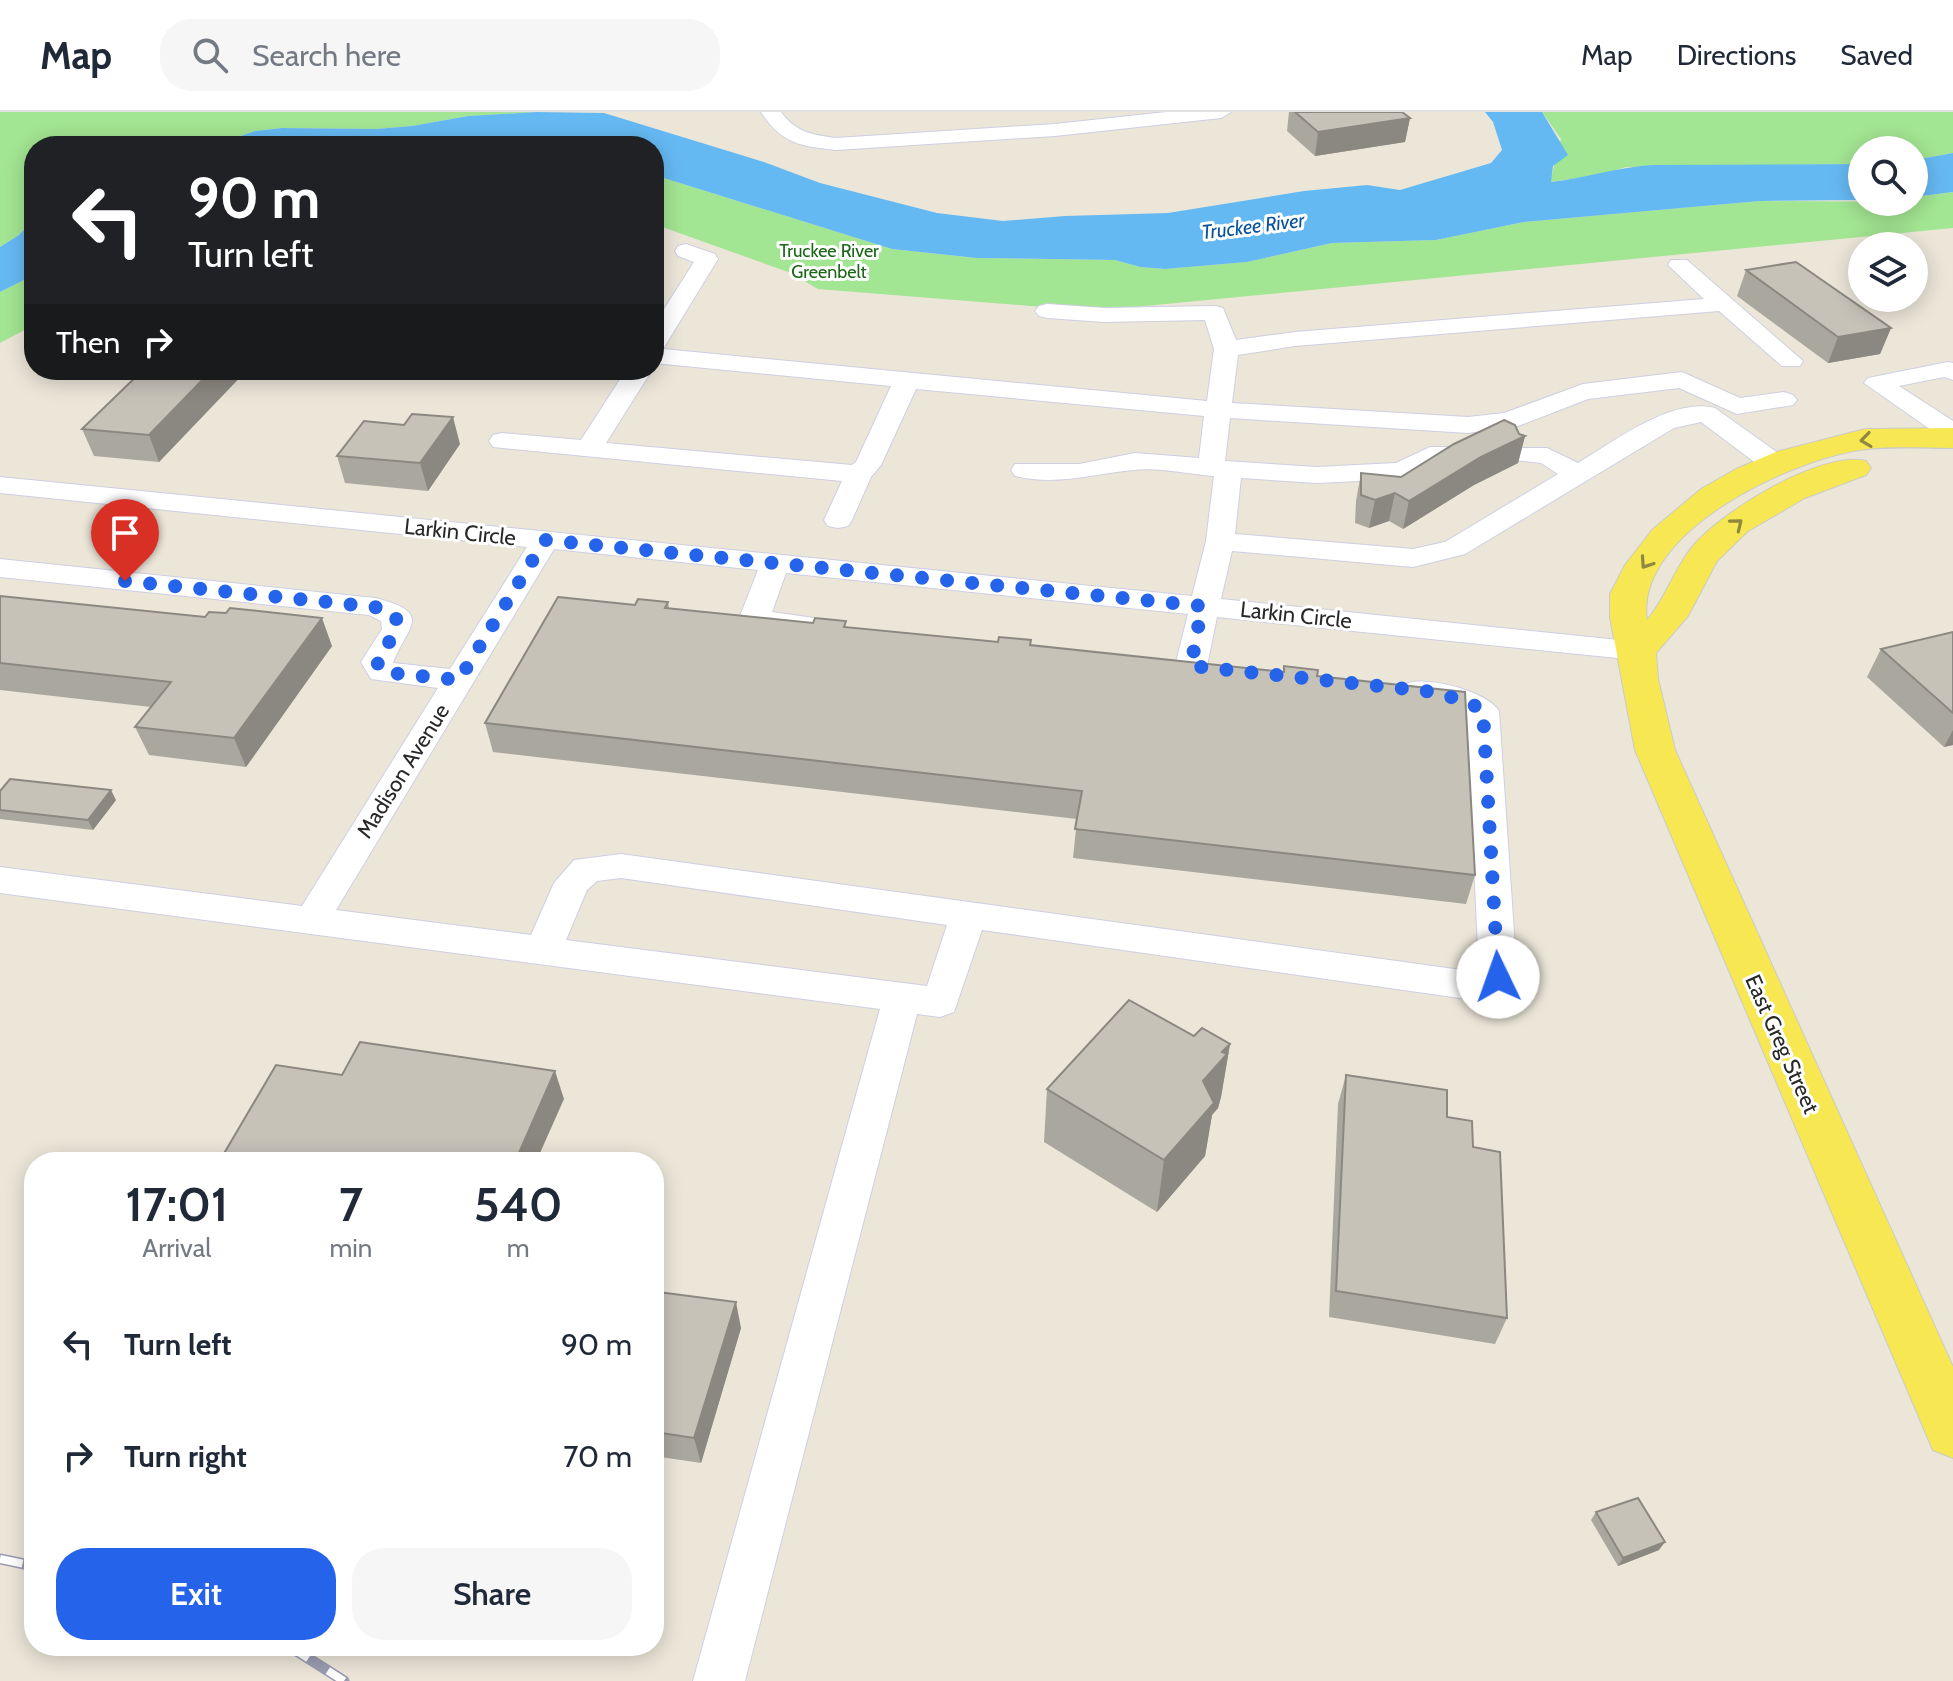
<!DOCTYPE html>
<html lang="en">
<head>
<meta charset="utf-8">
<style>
  :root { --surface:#fff; --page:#f6f6f7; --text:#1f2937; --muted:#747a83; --line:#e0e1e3; --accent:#2563eb }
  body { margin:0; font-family:Cabin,sans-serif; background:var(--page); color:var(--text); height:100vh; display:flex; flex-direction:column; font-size:30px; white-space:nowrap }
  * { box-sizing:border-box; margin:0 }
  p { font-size:26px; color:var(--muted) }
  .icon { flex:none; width:44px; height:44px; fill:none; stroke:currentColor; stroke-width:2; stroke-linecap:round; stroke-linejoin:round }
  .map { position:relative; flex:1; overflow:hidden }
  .drawer { position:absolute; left:24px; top:1040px; width:640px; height:504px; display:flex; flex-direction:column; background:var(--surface); border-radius:32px; box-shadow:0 4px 20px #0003 }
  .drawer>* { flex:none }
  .banner { position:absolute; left:24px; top:24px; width:640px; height:244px; border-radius:32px; box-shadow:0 4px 20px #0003; background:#202124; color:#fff; overflow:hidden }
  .fabs { position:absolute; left:1848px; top:24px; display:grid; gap:16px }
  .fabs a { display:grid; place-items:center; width:80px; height:80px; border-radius:50%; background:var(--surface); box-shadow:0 4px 20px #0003; font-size:40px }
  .pin { position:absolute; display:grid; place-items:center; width:68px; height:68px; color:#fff; margin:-82px -34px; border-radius:50% 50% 50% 0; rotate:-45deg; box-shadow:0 0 8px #0007 }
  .pin .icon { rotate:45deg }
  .me { position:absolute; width:88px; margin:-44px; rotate:357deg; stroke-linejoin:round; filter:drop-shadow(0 0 6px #0008) }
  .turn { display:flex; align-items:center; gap:28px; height:168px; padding:0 32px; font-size:36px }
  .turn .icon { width:104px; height:104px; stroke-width:2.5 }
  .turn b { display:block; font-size:56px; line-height:68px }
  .then { display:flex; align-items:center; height:76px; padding:0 32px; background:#0003; gap:16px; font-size:30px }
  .eta { display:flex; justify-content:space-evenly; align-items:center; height:136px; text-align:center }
  .eta b { font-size:48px; font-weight:600; line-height:56px }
  .button { display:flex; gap:16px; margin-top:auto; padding:16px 32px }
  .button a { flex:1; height:92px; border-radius:32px; background:var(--accent); color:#fff; font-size:32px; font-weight:600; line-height:92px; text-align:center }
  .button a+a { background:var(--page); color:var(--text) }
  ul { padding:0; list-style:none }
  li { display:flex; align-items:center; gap:24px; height:112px; padding:0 32px }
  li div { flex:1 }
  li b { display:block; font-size:30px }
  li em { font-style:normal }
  header { display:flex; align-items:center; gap:48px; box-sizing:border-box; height:112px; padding:0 40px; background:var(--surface); border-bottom:2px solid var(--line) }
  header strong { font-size:38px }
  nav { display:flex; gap:44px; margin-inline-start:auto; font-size:28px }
  .search { width:560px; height:72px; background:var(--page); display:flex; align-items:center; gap:20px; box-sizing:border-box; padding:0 28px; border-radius:32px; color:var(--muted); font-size:30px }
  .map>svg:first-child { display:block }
</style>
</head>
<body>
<header>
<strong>Map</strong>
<div class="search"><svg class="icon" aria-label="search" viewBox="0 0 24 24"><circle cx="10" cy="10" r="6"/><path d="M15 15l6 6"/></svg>Search here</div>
<nav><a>Map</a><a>Directions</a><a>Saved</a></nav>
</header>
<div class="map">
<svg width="1953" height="1569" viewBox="0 0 1953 1569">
  <rect width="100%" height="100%" fill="#ebe6d8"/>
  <path fill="#a2e592" d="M0,0H536L468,4L412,14L376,17L282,16L255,19L212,34H34V107L19,123L0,135Z
    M1542,0H1953V41L1914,48V38H1862V52L1626,55L1599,63L1550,70L1561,27Z
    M654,63L892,137L976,146L1115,148L1140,155L1165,157L1247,150L1332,131L1436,128L1524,110L1760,89L1914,90V85L1953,80V116L1093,199L818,177L791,161L654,112Z
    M34,163V213L0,231V180Z"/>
  <path fill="#65b9f3" d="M536,0L604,1L764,50L820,71L937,101L1003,109L1065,104L1168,101L1304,79L1367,73L1400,78L1491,51L1502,38L1493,10L1485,0H1542L1568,43L1553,54L1551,70C1585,66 1618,55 1652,53L1862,52V88L1760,89L1524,110L1436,128L1332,131L1247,150L1165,157L1140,155L1115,148L976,146L892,137L654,63V34H212L255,19L282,16L376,17L412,14L468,4Z
    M1953,41V80L1914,85V48Z
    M34,107V163L0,180V135L19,123Z"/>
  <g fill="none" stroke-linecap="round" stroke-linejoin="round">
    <g stroke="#cecfe2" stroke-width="2">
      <path id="minor" d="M761,0H781C795,20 813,23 836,26L1055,12L1166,0H1231L1221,6L1055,24L836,38C800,34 782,32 761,0Z
        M686,132L715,142L718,147L663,237L1207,289L1214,237L1205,208L1104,210L1047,206L1039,204L1035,199L1039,194L1047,192L1104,196L1215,194L1223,196L1236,228L1295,220L1704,187L1668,153L1671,148H1687L1803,249L1800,254H1782L1719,199L1295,234L1238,243L1232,291L1468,305L1504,301L1583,272L1682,260L1740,286L1784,280L1793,283L1797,288L1793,293L1737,302L1679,276L1588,287L1518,314L1468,321L1230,306L1225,349L1317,355L1396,351L1430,335H1448L1452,341L1448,347L1401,367L1317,371L1241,366L1235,422L1413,437L1445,430L1558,362L1541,351L1514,348L1510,342L1514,336H1547L1578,351C1613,330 1672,285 1715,296L1785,346L1788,352L1785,358H1765L1701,310L1674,316L1465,442L1413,455L1232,439L1221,487L1648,531L1652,538L1648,545L1637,548L1217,505L1207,554L1202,561L1191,564L1180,561L1175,554L1188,502L786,461L772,500L814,506L818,512L814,518C793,524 753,523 740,504L758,458L554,437L336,798L531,823L554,771L574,748L621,742L1476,860L1479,858L1467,603L1457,597L1408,585L1403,578L1408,571C1430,565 1486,579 1499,599L1517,865C1509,879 1496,885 1481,889L982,818L954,900L940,905L917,902L745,1569H693L880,897L0,781V755L302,794L438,576L371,567L361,550L382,517L381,509L369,503L0,465V447L375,486C436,501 406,515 393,551L450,557L527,435L0,381V365L1192,484L1206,429L1214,364C1188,362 1158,355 1133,358C1092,362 1057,374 1015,364L1011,358L1015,352H1079L1135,341L1199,346L1204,304L916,277L881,353L871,365L852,408L848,414L838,416L828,414L824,408L842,369L493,335L489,329L493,323L502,321L581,328L626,258H652L606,331L852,353L856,350L891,274L654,251V213L694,150L678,144L675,139L678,134ZM621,766L947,813L927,874L566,828L587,778L597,769Z
        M1948,250L1953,251V268L1944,265L1899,274L1953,309V329L1944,327L1864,271L1868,266Z"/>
    </g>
    <g stroke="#cbcbcb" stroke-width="2">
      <path id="major" d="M1953,316V336C1925,336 1895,334 1867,337C1795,345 1634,419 1647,508C1666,486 1674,457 1693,434C1721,400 1821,338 1866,349L1871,356L1866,363L1805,386L1748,419L1717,449L1688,504L1656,541L1658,567L1675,638L1953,1255V1346L1933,1338L1635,638L1610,505V482L1625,453L1652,418L1701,377L1736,357L1776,340L1865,317Z"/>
    </g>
    <use href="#minor" fill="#fff" fill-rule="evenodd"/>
    <use href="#major" fill="#f6e753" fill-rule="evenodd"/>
    <g stroke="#9b9bb3" stroke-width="11">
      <path id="rail" d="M0,1447L34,1454
        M289,1534L344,1569"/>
    </g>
    <use href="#rail" stroke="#fff" stroke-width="8" stroke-dasharray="23" stroke-linecap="butt"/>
  </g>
  <path fill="#aaa79e" d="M1289,0H1402L1410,6L1405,30L1315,44L1287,19Z
    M1746,158L1891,216L1880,242L1828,251L1737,184Z
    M143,258H247L159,350L94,344L82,317Z
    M404,313L460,332L428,379L345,371L337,344Z
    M1519,322L1525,324L1518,351L1474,373L1403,417L1389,409L1369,416L1355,411L1356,389L1361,361L1401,365Z
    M0,484L332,534L246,655L149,643L135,615L151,595L0,578Z
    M668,490L669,496L846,515L1283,560L1284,554L1317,564L1475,763L1466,792L1073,746L1077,707L493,640L485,611L635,493Z
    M1953,520V633L1944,635L1867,565L1881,537Z
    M0,679L116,688L93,718L0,707Z
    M1194,924L1230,932L1221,985L1218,996L1212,1003L1205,1044L1157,1100L1044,1030L1047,977Z
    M1346,963L1447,1005L1473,1035L1507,1206L1495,1232L1329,1205L1338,992Z
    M654,1192L741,1216L701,1351L654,1344Z
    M1596,1400L1659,1438L1618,1454L1591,1408Z"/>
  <path fill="#8b8881" d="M1410,6L1405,30L1315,44L1318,20Z
    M1891,216L1880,242L1828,251L1838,225Z
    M212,258H247L159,350L149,323Z
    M453,305L460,332L428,379L420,351Z
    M1525,324L1518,351L1474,373L1403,417L1409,389L1481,345Z
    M1395,381L1389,409L1369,416L1375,388Z
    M322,506L332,534L246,655L234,626Z
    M1953,618V633L1944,635Z
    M111,678L116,688L93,718L88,708Z
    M1230,932L1221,985L1218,996L1212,1003L1205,1044L1157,1100L1164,1048L1203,969L1222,940Z
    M555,959L564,987L536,1050H515Z
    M736,1190L741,1216L701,1351L694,1326Z
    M1665,1430L1659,1438L1618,1454L1623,1446Z"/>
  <path fill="#c6c2b8" stroke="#8b8881" stroke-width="2" d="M1295,0H1402L1410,6L1318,20Z
    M1796,150L1891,216L1838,225L1746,158Z
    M143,258H212L149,323L82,317Z
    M412,302L453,305L420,351L337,344L364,309L404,313Z
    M1504,308L1515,313L1519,322L1525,324L1481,345L1409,389L1395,381L1375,388L1361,383V361L1401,365L1454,332Z
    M0,484L205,505L209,500L226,501L230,496L322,506L234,626L135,615L171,570L0,551Z
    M558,485L635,493L638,487L668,490L665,496L813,511L815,506L846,509L844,515L998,530L999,525L1031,528L1030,533L1284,560V554L1318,558L1317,564L1465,580L1475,763L1075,717L1082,679L485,611Z
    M1953,520V601L1881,537Z
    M10,667L111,678L88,708L0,698V679Z
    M1129,888L1194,924L1202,916L1230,932L1222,940L1227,942L1203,969L1214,991L1164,1048L1047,977Z
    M360,930L555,959L515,1050H219L276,953L342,963Z
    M1346,963L1447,978V1005L1472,1009L1473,1035L1500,1040L1507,1206L1336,1179Z
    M658,1180L736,1190L694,1326L654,1320V1192Z
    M1638,1386L1665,1430L1623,1446L1596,1400Z"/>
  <defs><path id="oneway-chevron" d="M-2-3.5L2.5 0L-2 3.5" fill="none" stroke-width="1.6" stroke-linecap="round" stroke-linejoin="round" transform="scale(2)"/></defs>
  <g stroke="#8f883e">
    <use href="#oneway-chevron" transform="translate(1866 328) rotate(172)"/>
    <use href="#oneway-chevron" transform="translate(1737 412) rotate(-39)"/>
    <use href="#oneway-chevron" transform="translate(1646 451) rotate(124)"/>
  </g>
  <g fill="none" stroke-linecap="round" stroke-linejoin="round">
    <path stroke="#2563eb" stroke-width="14" stroke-dasharray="0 25.2" d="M125,469L375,495L396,504L397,517L377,550L382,560L459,568L545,428L1202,494L1191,554L1426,579L1467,589L1483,599L1498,865"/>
  </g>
  <g text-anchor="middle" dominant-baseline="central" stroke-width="6" stroke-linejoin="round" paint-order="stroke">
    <g font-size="18" fill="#1b6616" stroke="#fff">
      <text x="829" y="139">Truckee River<tspan x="829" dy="21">Greenbelt</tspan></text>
    </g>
    <g font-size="20" font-style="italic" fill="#08549c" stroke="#fff">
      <text transform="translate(1253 114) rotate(-7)">Truckee River</text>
    </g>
    <g font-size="22" fill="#282828" stroke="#fff">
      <text transform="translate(460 420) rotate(6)">Larkin Circle</text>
      <text transform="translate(1296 503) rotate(6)">Larkin Circle</text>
      <text transform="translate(403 659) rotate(-58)">Madison Avenue</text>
      <text transform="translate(1782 932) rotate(66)">East Greg Street</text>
    </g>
  </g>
</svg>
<div class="fabs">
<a><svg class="icon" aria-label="search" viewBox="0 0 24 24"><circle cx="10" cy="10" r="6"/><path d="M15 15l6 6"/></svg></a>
<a><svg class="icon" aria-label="layers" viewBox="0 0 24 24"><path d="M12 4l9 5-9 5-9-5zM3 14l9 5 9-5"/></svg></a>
</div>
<div class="pin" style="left:125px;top:469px;background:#d93025"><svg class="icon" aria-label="arrive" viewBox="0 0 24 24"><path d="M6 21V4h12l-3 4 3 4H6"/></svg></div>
<svg class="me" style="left:1498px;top:865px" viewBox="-20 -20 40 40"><circle r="19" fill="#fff"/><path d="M0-13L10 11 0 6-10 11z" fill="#2563eb"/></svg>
<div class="banner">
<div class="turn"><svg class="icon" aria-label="left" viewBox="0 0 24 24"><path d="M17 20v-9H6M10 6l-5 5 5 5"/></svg><div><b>90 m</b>Turn left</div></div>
<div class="then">Then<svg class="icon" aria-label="right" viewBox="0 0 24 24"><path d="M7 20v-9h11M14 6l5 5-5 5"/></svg></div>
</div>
<section class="drawer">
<div class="eta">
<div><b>17:01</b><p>Arrival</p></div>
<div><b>7</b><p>min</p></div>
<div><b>540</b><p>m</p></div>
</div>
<ul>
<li><svg class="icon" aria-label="left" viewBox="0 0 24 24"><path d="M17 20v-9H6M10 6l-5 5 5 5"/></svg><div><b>Turn left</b></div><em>90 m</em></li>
<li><svg class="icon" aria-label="right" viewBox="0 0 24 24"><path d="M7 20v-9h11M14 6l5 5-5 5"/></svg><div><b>Turn right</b></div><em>70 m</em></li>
</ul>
<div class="button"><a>Exit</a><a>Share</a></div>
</section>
</div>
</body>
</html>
